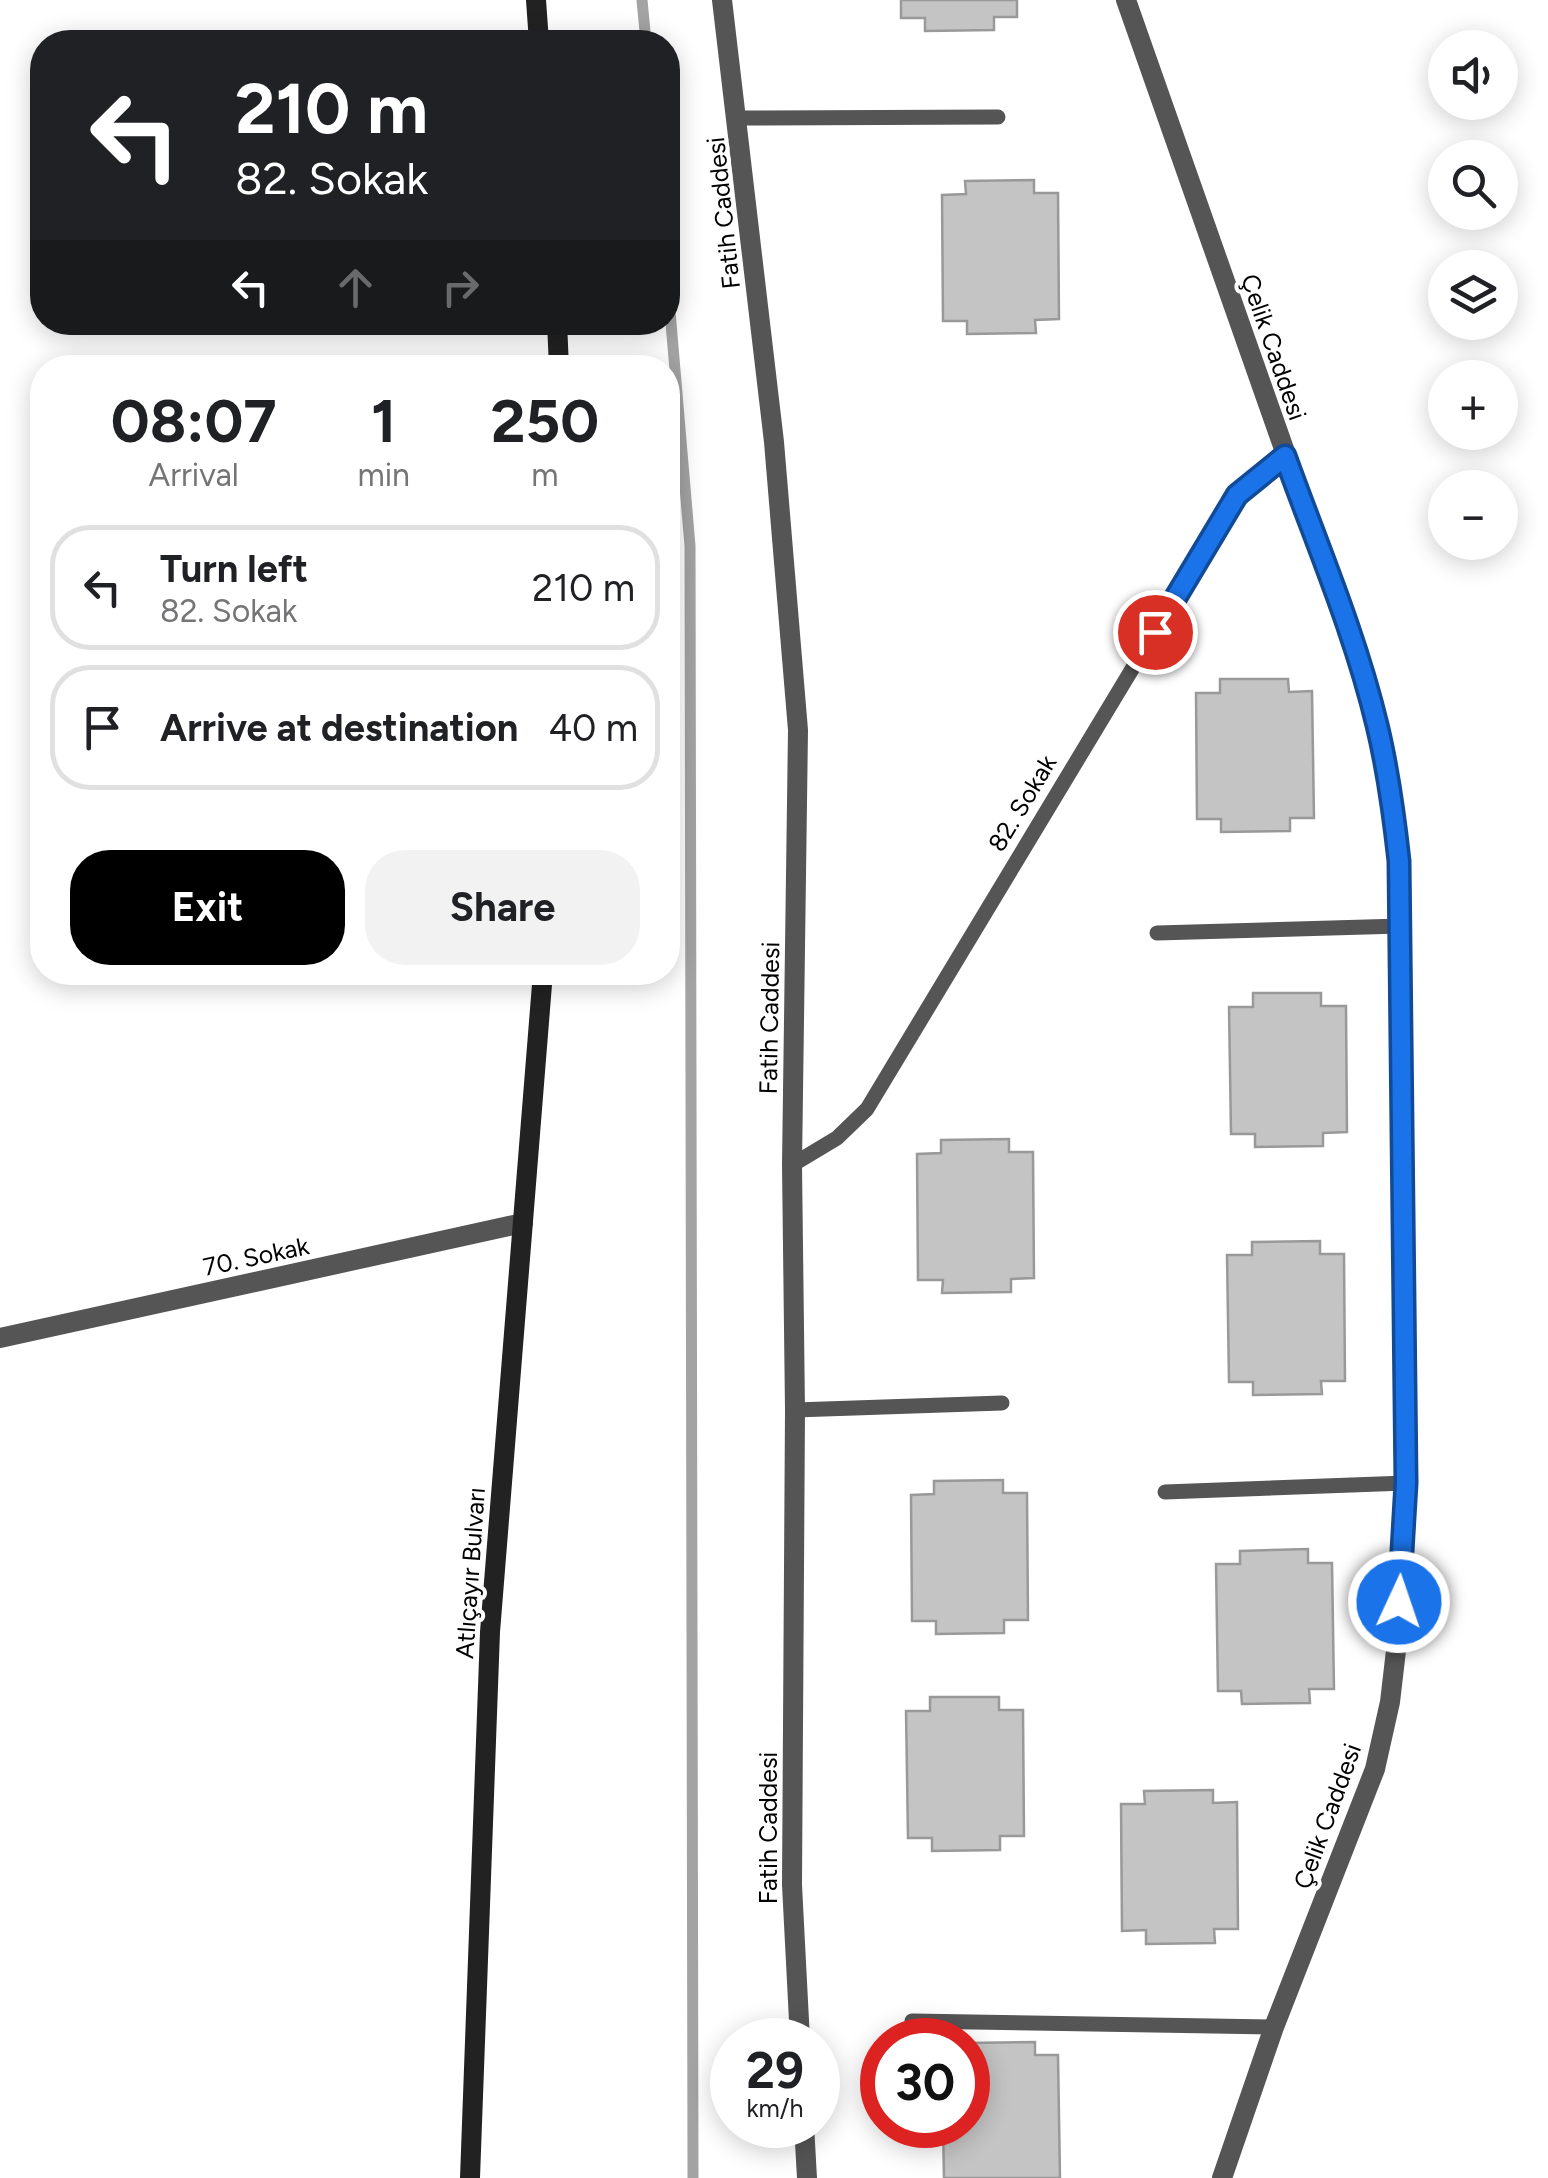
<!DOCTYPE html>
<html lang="en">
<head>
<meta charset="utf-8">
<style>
  :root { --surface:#fff; --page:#f2f2f2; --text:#202124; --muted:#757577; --line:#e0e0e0; --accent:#000 }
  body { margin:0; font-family:Figtree,sans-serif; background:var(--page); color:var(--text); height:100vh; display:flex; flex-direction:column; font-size:38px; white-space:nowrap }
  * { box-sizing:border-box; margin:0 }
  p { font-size:32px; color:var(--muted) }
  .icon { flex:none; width:55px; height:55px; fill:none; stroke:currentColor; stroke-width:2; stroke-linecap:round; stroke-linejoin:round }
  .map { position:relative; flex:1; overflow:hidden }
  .drawer { position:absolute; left:30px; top:355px; width:650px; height:630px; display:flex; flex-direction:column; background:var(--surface); border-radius:40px; box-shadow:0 5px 25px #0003 }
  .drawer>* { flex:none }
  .top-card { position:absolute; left:30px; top:30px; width:650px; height:305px; border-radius:40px; box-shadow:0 5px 25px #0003; background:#202124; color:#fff; overflow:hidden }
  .buttons { position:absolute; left:1428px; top:30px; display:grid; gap:20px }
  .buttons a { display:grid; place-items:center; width:90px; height:90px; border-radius:50%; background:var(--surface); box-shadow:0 5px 25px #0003; font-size:50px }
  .speed { position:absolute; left:710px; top:2018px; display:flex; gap:20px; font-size:50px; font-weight:700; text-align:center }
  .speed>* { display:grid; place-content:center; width:130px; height:130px; border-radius:50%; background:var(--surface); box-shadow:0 5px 25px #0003; line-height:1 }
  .speed small { font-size:25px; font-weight:400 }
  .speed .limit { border:15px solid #d22; background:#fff; color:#111 }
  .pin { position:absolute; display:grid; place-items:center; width:85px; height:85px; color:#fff; margin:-42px; border:5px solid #fff; border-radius:50%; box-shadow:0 2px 10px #0007 }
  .me { position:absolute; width:110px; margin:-55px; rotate:3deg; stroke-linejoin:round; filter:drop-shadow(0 0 8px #0008) }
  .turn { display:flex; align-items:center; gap:35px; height:210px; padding:0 40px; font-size:45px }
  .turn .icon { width:130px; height:130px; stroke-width:2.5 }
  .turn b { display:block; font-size:70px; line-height:85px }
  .lanes { display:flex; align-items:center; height:95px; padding:0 40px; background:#0003; justify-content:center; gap:50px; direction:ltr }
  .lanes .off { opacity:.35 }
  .eta { display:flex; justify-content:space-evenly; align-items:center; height:170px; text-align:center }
  .eta b { font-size:60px; font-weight:700; line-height:70px }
  .cta { display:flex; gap:20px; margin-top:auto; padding:20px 40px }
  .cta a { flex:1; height:115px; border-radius:40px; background:var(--accent); color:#fff; font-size:40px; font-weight:700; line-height:115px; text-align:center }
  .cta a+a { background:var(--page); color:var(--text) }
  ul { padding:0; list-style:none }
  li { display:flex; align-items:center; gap:30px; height:125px; margin:0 20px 15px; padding:0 20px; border:5px solid var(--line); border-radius:40px }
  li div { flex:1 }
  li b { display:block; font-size:38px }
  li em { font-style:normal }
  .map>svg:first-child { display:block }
</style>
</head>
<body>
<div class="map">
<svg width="1548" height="2178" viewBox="0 0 1548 2178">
  <rect width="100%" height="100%" fill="#fff"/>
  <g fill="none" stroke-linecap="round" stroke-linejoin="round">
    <path stroke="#a3a3a3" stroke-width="11" d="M642,0L646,42
      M668,288L690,546L693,2178"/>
  </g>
  <path fill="#c4c4c4" stroke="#999" stroke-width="2.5" d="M901,0H1017V17H994V30L925,31V18H901Z
    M1034,180V193H1058L1059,319L1035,320L1036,333L967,334V321H943L942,195L966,194L965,181Z
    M1220,679H1288L1289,692L1312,691L1314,818H1290V831L1221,832V819H1197L1196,693H1220Z
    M1253,993H1321V1006H1346L1347,1132L1323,1133V1146L1255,1147V1134H1231L1229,1007H1253Z
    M1009,1139V1152H1033L1034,1278L1011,1279V1292L942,1293L943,1280H918L917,1154L941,1153V1140Z
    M1320,1241V1254H1344L1345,1381H1321L1322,1394L1253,1395V1382H1229L1227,1255H1252V1242Z
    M1003,1480V1493H1027L1028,1620H1004V1633L936,1634V1621H912L911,1495L934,1494V1481Z
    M1308,1549V1563H1332L1334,1689H1309L1310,1703L1242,1704L1241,1691H1218L1216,1564H1240V1551Z
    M930,1697H999V1710H1023L1024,1836H1000V1850L932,1851V1838H908L906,1711H930Z
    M1213,1790V1803L1237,1802L1238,1929H1214L1215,1943L1146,1944V1930L1122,1931L1121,1804H1145L1144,1791Z
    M1035,2042V2055H1058L1060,2178H944L943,2125H968V2043Z"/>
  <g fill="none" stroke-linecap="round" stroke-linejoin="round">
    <path stroke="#555" stroke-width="15" d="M737,118L998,117
      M1157,933L1401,926
      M792,1165L837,1138L867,1109L1237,495L1259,474L1285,456
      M795,1410L1002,1403
      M1165,1492L1406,1483
      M912,2021L1274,2027"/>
    <path stroke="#555" stroke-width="20" d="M722,0L774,442L798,730L792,1165L795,1410L792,1885L800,2040
      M1126,0L1359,662C1378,728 1391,792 1399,861L1406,1483L1397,1642L1390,1702L1375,1769L1274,2027L1222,2178
      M0,1338L523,1223
      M804,2125L807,2178"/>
    <path stroke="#222" stroke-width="20" d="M536,0L539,42
      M557,322L559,368
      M470,2178L490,1632L543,972"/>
  </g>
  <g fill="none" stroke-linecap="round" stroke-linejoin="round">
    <g stroke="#114b97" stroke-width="25">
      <path id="route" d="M1155,632L1237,495L1285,456C1317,545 1355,633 1377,725C1388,770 1394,815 1399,861L1406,1483L1399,1602"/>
    </g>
    <use href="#route" stroke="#1a73e8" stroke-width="18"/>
  </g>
  <g text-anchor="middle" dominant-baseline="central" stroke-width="8" stroke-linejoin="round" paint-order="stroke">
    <g font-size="25" fill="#000" stroke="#fff">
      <text transform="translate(723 213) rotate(-96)">Fatih Caddesi</text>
      <text transform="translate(1274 347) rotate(71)">Çelik Caddesi</text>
      <text transform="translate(1022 803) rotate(-59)">82. Sokak</text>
      <text transform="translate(769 1018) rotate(-89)">Fatih Caddesi</text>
      <text transform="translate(256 1256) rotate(-12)">70. Sokak</text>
      <text transform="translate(470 1573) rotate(-86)">Atlıçayır Bulvarı</text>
      <text transform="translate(1327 1816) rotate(-70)">Çelik Caddesi</text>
      <text transform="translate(768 1828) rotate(-90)">Fatih Caddesi</text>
    </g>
  </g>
</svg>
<div class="buttons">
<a><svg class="icon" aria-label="sound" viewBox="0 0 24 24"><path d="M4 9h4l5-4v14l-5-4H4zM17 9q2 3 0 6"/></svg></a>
<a><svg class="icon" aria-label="search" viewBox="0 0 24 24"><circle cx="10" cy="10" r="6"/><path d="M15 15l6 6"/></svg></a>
<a><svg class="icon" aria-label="layers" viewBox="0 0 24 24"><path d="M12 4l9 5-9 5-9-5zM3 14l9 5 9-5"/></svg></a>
<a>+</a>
<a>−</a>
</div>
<div class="speed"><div>29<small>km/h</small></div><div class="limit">30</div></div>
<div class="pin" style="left:1155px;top:632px;background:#d93025"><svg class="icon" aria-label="arrive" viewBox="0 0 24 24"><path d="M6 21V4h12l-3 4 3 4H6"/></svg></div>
<svg class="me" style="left:1399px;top:1602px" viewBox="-20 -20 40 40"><circle r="17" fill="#1a73e8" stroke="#fff" stroke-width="3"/><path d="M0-11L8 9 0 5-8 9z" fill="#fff"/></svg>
<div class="top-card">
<div class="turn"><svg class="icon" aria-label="left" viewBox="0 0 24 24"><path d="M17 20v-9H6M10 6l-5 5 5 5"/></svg><div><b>210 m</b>82. Sokak</div></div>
<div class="lanes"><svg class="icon" aria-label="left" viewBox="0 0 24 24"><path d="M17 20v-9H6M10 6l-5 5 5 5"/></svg><svg class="icon off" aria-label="ahead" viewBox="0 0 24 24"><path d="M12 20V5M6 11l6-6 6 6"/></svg><svg class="icon off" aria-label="right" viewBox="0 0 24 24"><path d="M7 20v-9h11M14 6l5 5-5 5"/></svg></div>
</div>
<section class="drawer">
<div class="eta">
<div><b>08:07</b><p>Arrival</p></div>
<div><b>1</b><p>min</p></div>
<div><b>250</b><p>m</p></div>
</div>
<ul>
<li><svg class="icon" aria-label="left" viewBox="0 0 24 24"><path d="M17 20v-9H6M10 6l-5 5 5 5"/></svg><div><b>Turn left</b><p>82. Sokak</p></div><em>210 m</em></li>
<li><svg class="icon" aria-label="arrive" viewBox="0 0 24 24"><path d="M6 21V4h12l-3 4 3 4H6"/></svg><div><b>Arrive at destination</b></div><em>40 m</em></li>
</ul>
<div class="cta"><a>Exit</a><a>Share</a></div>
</section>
</div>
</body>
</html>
